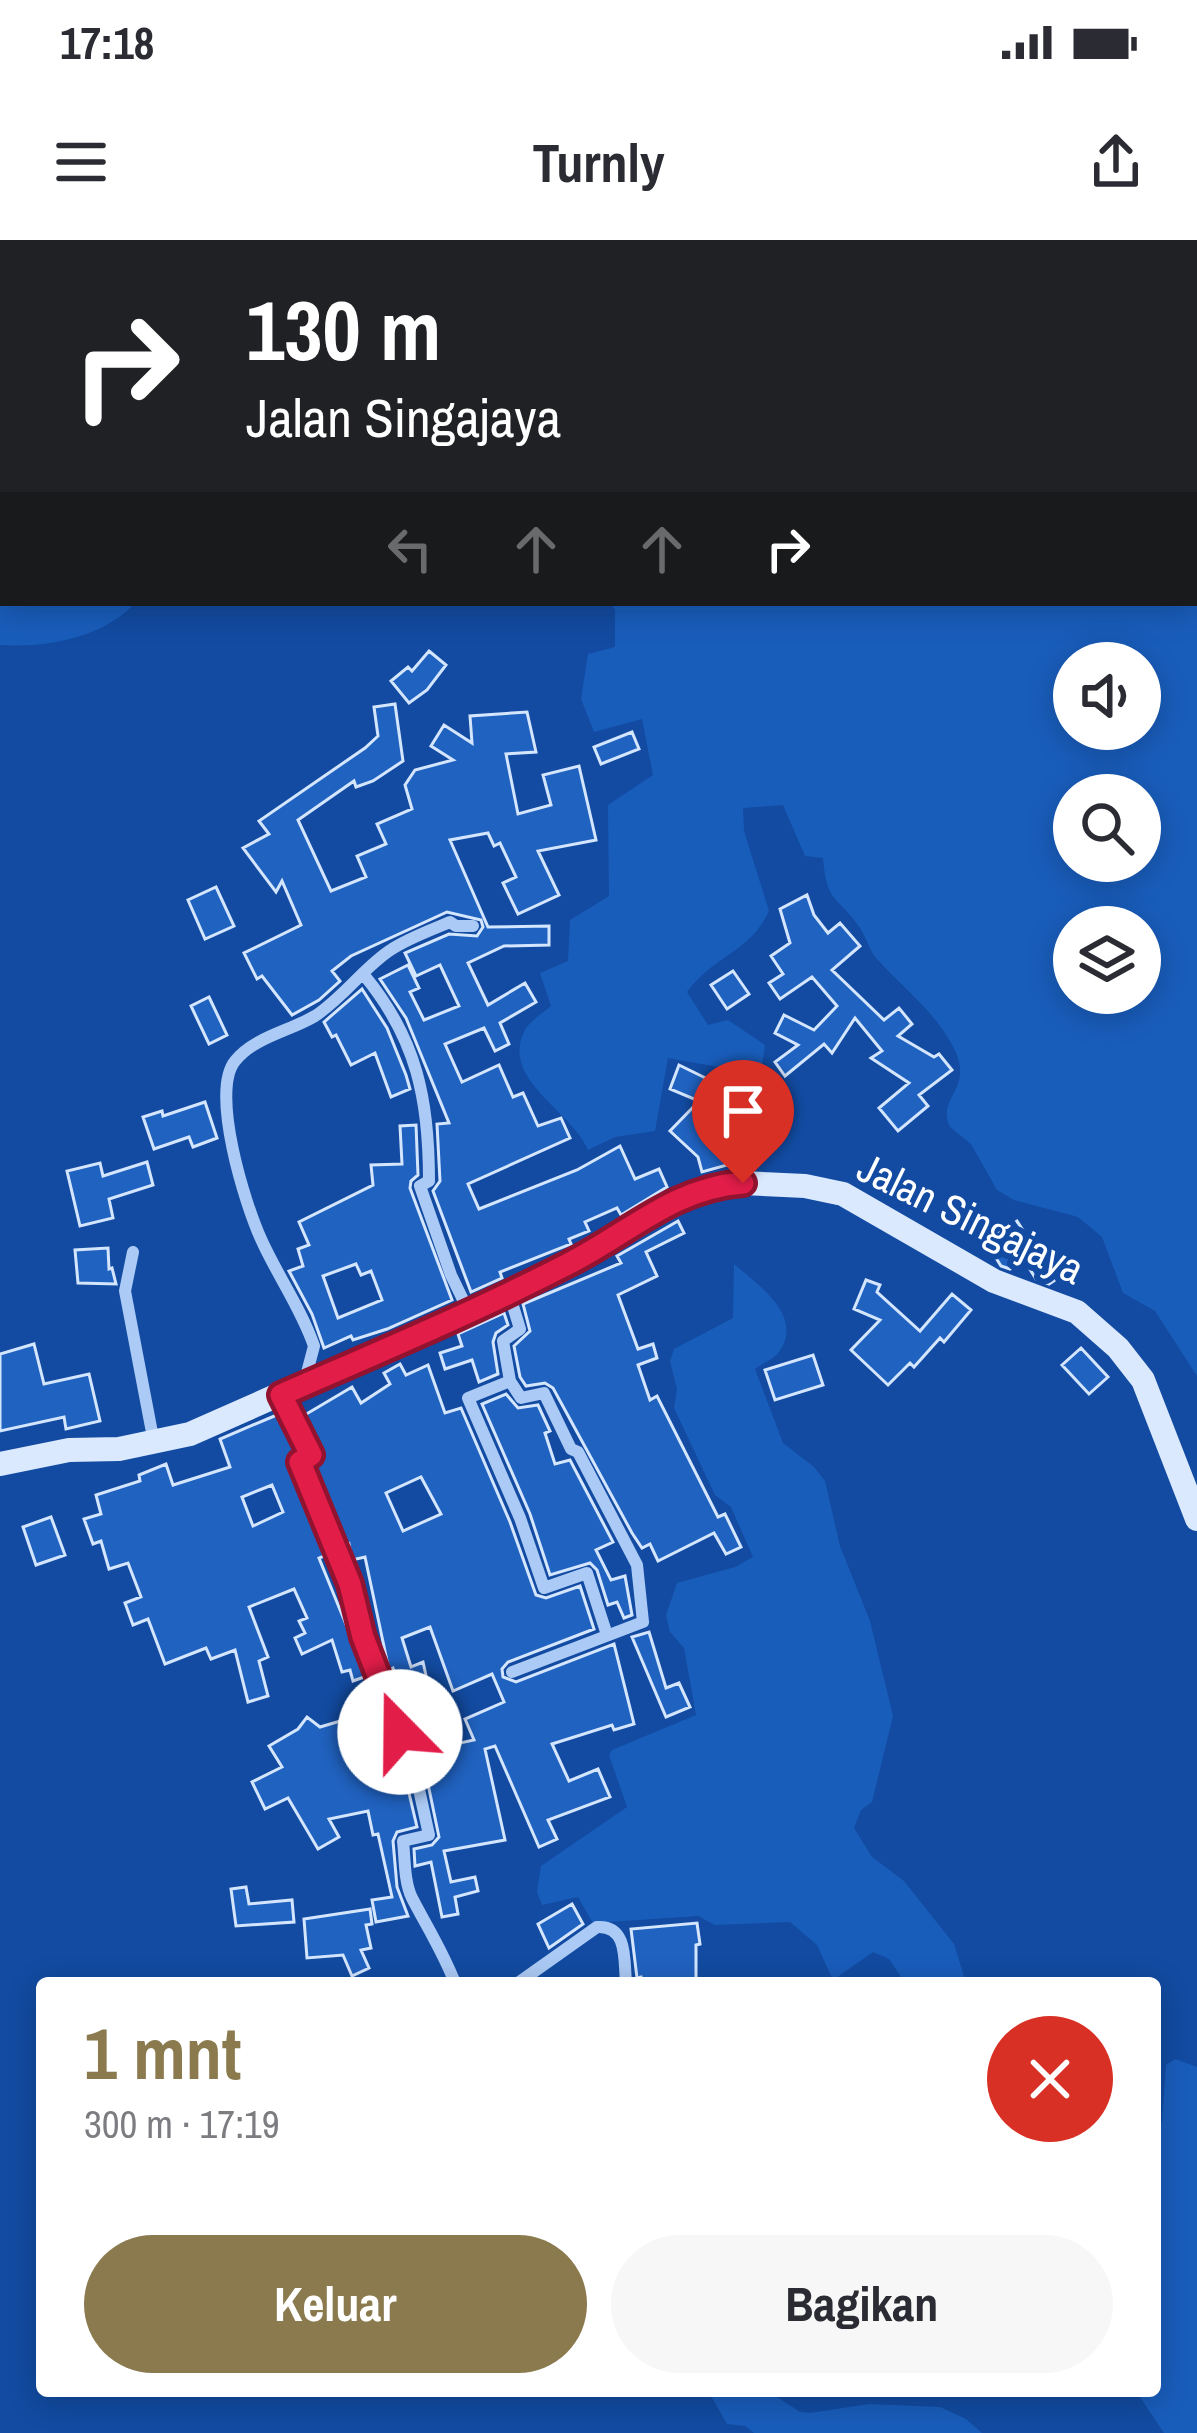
<!DOCTYPE html>
<html lang="id">
<head>
<meta charset="utf-8">
<style>
  :root { --surface:#fff; --page:#f7f7f7; --text:#2b2b33; --muted:#7c7c81; --accent:#8a7a4e }
  body { margin:0; font-family:"Archivo Narrow",sans-serif; background:var(--page); color:var(--text); height:100vh; display:flex; flex-direction:column; font-size:45px; white-space:nowrap }
  * { box-sizing:border-box; margin:0 }
  p { font-size:39px; color:var(--muted) }
  .icon { flex:none; width:66px; height:66px; fill:none; stroke:currentColor; stroke-width:2; stroke-linecap:round; stroke-linejoin:round }
  .map { position:relative; flex:1; overflow:hidden }
  .drawer { position:absolute; left:36px; top:1737px; width:1125px; height:420px; display:flex; flex-direction:column; background:var(--surface); border-radius:12px; box-shadow:0 6px 30px #0003 }
  .drawer>* { flex:none }
  .top-card { position:absolute; left:0px; top:0px; width:1197px; height:366px; box-shadow:0 6px 30px #0003; background:#202124; color:#fff; overflow:hidden }
  .buttons { position:absolute; left:1053px; top:402px; display:grid; gap:24px }
  .buttons a { display:grid; place-items:center; width:108px; height:108px; border-radius:50%; background:var(--surface); box-shadow:0 6px 30px #0003; font-size:60px }
  .pin { position:absolute; display:grid; place-items:center; width:102px; height:102px; color:#fff; margin:-123px -51px; border-radius:50% 50% 50% 0; rotate:-45deg; box-shadow:0 0 12px #0007 }
  .pin .icon { rotate:45deg }
  .me { position:absolute; width:132px; margin:-66px; rotate:338deg; stroke-linejoin:round; filter:drop-shadow(0 0 9px #0008) }
  .turn { display:flex; align-items:center; gap:42px; height:252px; padding:0 48px; font-size:54px }
  .turn .icon { width:156px; height:156px; stroke-width:2.5 }
  .turn b { display:block; font-size:84px; line-height:102px }
  .lanes { display:flex; align-items:center; height:114px; padding:0 48px; background:#0003; justify-content:center; gap:60px; direction:ltr }
  .lanes .off { opacity:.35 }
  .round { display:grid; place-items:center; flex:none; width:126px; height:126px; border-radius:63px; background:var(--page) }
  .summary { display:flex; align-items:center; justify-content:space-between; height:204px; padding:0 48px }
  h1 { font-size:72px; font-weight:800; line-height:90px; color:var(--accent) }
  .action { display:flex; gap:24px; margin-top:auto; padding:24px 48px }
  .action a { flex:1; height:138px; border-radius:72px; background:var(--accent); color:#fff; font-size:48px; font-weight:800; line-height:138px; text-align:center }
  .action a+a { background:var(--page); color:var(--text) }
  .status { display:flex; justify-content:space-between; align-items:center; height:84px; padding:0 60px; background:var(--surface); direction:ltr }
  .status svg { height:33px; fill:currentColor }
  header { display:flex; justify-content:space-between; align-items:center; height:156px; padding:0 48px; background:var(--surface); font-size:54px; font-weight:800 }
  .map>svg:first-child { display:block }
</style>
</head>
<body>
<div class="status"><b>17:18</b><svg viewBox="0 0 49 12"><path d="M0 12V9h3v3zM5 12V6h3v6zM10 12V3h3v9zM15 12V0h3v12zM26 1h20v11H26zM47 4h2v5h-2z"/></svg></div>
<header><svg class="icon" aria-label="menu" viewBox="0 0 24 24"><path d="M4 6h16M4 12h16M4 18h16"/></svg>Turnly<svg class="icon" aria-label="share" viewBox="0 0 24 24"><path d="M12 15V3M7 8l5-5 5 5M5 13v7h14v-7"/></svg></header>
<div class="map">
<svg width="1197" height="2193" viewBox="0 0 1197 2193">
  <rect width="100%" height="100%" fill="#124ba1"/>
  <path fill="#195dbb" fill-rule="evenodd" d="M0,0H297L3,3V363H135C103,398 46,408 0,405Z
    M678,0H1197V1136L1155,1071L1123,1053L1102,997L1078,977L1014,960L997,950L971,904L950,887C935,856 978,849 951,803C932,769 903,748 878,720C869,711 867,698 860,688C837,654 827,665 823,618L805,616L783,565L743,568L744,591L769,671C750,713 715,714 687,752L708,785L728,780L765,805L759,846H746L718,827L668,818L655,891L615,897L588,910C572,871 501,840 524,792C528,782 543,773 551,766L540,733L568,721L570,680L609,656L608,565L653,535L642,479L594,492L581,459L588,414L615,407V370L611,363H1194V3H678ZM1074,423H1140V489H1074ZM1074,555H1140V621H1074ZM1140,687V753H1074V687Z
    M734,1024C757,1044 805,1076 779,1112C775,1118 762,1124 755,1129L783,1203L814,1227L825,1241L840,1306L870,1381L893,1476L872,1562L861,1570L854,1588L872,1617L904,1641L954,1704L966,1743H905L889,1719L873,1712L833,1740L817,1705L790,1682L715,1685L698,1676L593,1683L578,1657L542,1665L537,1652L541,1626L627,1567L609,1515L612,1510L696,1475L684,1408L670,1392L666,1375L677,1343L735,1327L753,1317L731,1267L715,1255L674,1168L677,1149L670,1121L674,1109L733,1078Z
    M1175,1819L1197,1827V2193H1164L1136,2151H1155V1891L1162,1882L1166,1825Z
    M708,2151H768L800,2172L810,2173L869,2164L940,2167L966,2179L982,2193H754L745,2186L727,2184Z"/>
  <path fill="#2062c0" stroke="#d4e5fe" stroke-width="3" fill-rule="evenodd" d="M429,411L446,425L427,450L409,463L391,441L408,427L412,431Z
    M395,464L403,521L373,541L356,547L354,541L298,580L331,651L366,637L357,616L386,604L377,584L412,569L405,545L415,530L453,520L431,506L444,485L472,503L470,476L527,472L536,512L506,514L518,574L551,565L543,535L579,526L596,600L538,611L559,655L518,674L503,643L516,637L500,603L494,606L488,593L450,600L488,687L549,686V705L504,706L468,723L488,765L525,743L536,762L500,783L509,804L495,811L484,788L445,804L462,842L499,825L513,857L523,853L538,886L561,878L570,898L468,944L479,969L577,930L620,906L635,939L659,929L667,947L621,975L617,968L585,982L589,991L569,999L571,1004L500,1032L502,1038L471,1052L433,951L440,941L437,884L449,883L406,778L380,739L408,725L419,748L410,752L424,780L459,766L440,725L416,736L405,713L449,694L477,696L483,687L481,680L447,672L351,716L332,731L340,741L319,760L292,775L262,736L257,739L244,713L301,685L282,641L276,652L243,608L269,594L259,581L365,508L378,496L374,467Z
    M632,492L639,509L601,524L594,507Z
    M216,647L234,686L205,699L188,660Z
    M807,655L814,675L828,693L840,683L860,706L832,730L884,780L899,768L912,784L898,796L934,817L939,814L952,830L919,855L928,866L898,891L879,868L909,843L871,818L882,811L855,778L832,813L824,804L785,836L775,822L798,805L775,793L784,775L814,790L837,766L812,737L780,759L769,743L783,734L771,716L790,703L780,669Z
    M733,731L749,754L727,769L711,745Z
    M362,749L387,788L406,835L410,849L391,857L375,813L351,825L336,795L332,797L324,782Z
    M209,757L227,795L209,804L191,766Z
    M679,825L746,858L757,873L765,910L737,916L738,922L702,932L698,917L670,891L699,861L670,849Z
    M205,862L217,898L193,907L189,897L154,909L143,877L162,871L163,876Z
    M416,885L418,935L411,941L410,948L452,1060L387,1089L353,1100L351,1096L324,1108L312,1074L289,1031L303,1026L298,1009L309,1005L299,982L373,945L371,925L402,924L400,886ZM356,1024L361,1035L371,1031L382,1060L338,1078L323,1036Z
    M147,922L153,945L109,959L113,978L80,986L67,931L100,923L103,936Z
    M678,981L684,993L646,1012L657,1036L618,1055L638,1109L653,1104L657,1118L638,1125L650,1160L657,1156L718,1277L725,1274L741,1307L726,1314L714,1293L658,1321L650,1304L642,1308L632,1293L553,1148L545,1143L526,1146L520,1137L514,1106L530,1091L523,1064L621,1023L617,1016Z
    M1017,981L1055,1040L1049,1044L1036,1039L1024,1020L1010,1029L1001,1026L986,1002Z
    M108,1008L109,1029L112,1028L116,1044L78,1043L75,1010Z
    M866,1040L880,1045L877,1052L920,1091L952,1054L971,1070L944,1102L940,1098L914,1127L910,1123L888,1145L851,1110L880,1080L854,1069Z
    M504,1073L508,1085L496,1093L493,1102L498,1134L479,1142L472,1120L445,1129L440,1113L462,1106L458,1094Z
    M34,1104L44,1144L89,1134L100,1181L66,1189L64,1177L0,1191V1114Z
    M1081,1108L1108,1137L1089,1154L1062,1125Z
    M813,1115L823,1145L775,1160L765,1130Z
    M400,1124L406,1135L428,1125L445,1173L461,1168L510,1282L536,1355L546,1358L580,1346L594,1389L508,1422L502,1429L503,1437L516,1442L614,1404L634,1484L614,1490L612,1485L552,1504L569,1541L598,1529L610,1557L548,1580L557,1599L539,1607L495,1506L485,1509L505,1600L444,1611L451,1642L475,1637L478,1651L455,1657L458,1674L442,1677L431,1622L415,1626L414,1609L432,1605L439,1597L423,1520L412,1482L409,1483L401,1463L405,1462L393,1428L389,1430L365,1317L352,1320L349,1304L346,1306L313,1226L321,1214L303,1176L352,1147L361,1163L390,1144L384,1133ZM421,1237L441,1274L403,1291L386,1253ZM430,1387L453,1451L492,1434L504,1462L465,1479L474,1500L442,1507L423,1422L411,1427L402,1398Z
    M506,1154L518,1168L538,1165L550,1191L545,1193L555,1224L570,1220L613,1302L596,1310L611,1340L625,1336L632,1375L624,1378L617,1362L608,1365L597,1330L590,1323L550,1335L530,1274L482,1164Z
    M279,1174L297,1211L291,1218L290,1226L327,1315L319,1318L367,1436L353,1441L350,1430L342,1432L332,1400L302,1414L295,1398L305,1393L299,1381L307,1378L294,1349L249,1367L268,1417L259,1421L268,1456L248,1462L235,1410L211,1419L206,1408L165,1424L148,1379L133,1385L125,1363L141,1357L128,1323L109,1329L101,1301L93,1304L84,1279L101,1274L96,1255L140,1241L139,1235L166,1224L173,1245L230,1227L220,1199ZM272,1245L283,1272L253,1286L242,1257Z
    M51,1277L65,1315L36,1325L23,1287Z
    M649,1392L666,1448L679,1443L690,1467L666,1477L632,1397Z
    M381,1469L388,1489L376,1492L387,1536L404,1532L417,1587L397,1592L393,1601L397,1647L408,1676L376,1682L372,1660L392,1657L378,1594L373,1595L368,1571L329,1579L339,1597L318,1609L288,1558L265,1569L252,1542L282,1527L269,1506L298,1489L307,1477L320,1487Z
    M246,1647L249,1664L292,1660L294,1682L236,1686L231,1649Z
    M572,1664L583,1684L549,1708L538,1684Z
    M370,1669L372,1684L366,1685L371,1708L361,1710L369,1728L352,1736L343,1715L307,1718L304,1679Z
    M697,1683L700,1704L696,1705V1743H642L641,1737L637,1738L631,1689Z"/>
  <g fill="none" stroke-linecap="round" stroke-linejoin="round">
    <path stroke="#abcaf5" stroke-width="12" d="M364,735C417,799 429,860 429,941L420,946L451,1035L468,1070
      M133,1012L125,1051L154,1203
      M509,1053L520,1089L503,1101L510,1141L521,1158L544,1153L571,1209L578,1212L637,1325L643,1382L512,1432
      M510,1141L468,1158L520,1278L544,1348L587,1333L607,1395
      M304,1144L314,1106C301,1068 277,1035 261,999C245,964 210,852 235,821C254,797 290,791 315,776C344,757 366,725 392,709C409,698 431,690 450,682L456,686H473
      M281,1155L311,1215L300,1222L350,1344L363,1397L413,1522L429,1595L403,1601C405,1618 404,1642 412,1658C427,1687 443,1712 455,1743
      M518,1743L597,1687C628,1685 624,1720 626,1743"/>
    <path stroke="#dbe9fe" stroke-width="24" d="M0,1224L69,1210L119,1209L190,1194L509,1053L573,1022L698,950L743,943L805,946L843,954L994,1041L1077,1072L1118,1108L1143,1140L1197,1279"/>
  </g>
  <g fill="none" stroke-linecap="round" stroke-linejoin="round">
    <g stroke="#92132f" stroke-width="30">
      <path id="route" d="M400,1492L363,1397L350,1344L300,1222L311,1215L281,1155C377,1113 475,1072 568,1024C628,994 673,948 743,943"/>
    </g>
    <use href="#route" stroke="#e11d48" stroke-width="21"/>
  </g>
  <g text-anchor="middle" dominant-baseline="central" stroke-width="12" stroke-linejoin="round" paint-order="stroke">
    <g font-size="42" fill="#fff" stroke="#124ba1">
      <text transform="translate(971 978) rotate(26)">Jalan Singajaya</text>
    </g>
  </g>
</svg>
<div class="buttons">
<a><svg class="icon" aria-label="sound" viewBox="0 0 24 24"><path d="M4 9h4l5-4v14l-5-4H4zM17 9q2 3 0 6"/></svg></a>
<a><svg class="icon" aria-label="search" viewBox="0 0 24 24"><circle cx="10" cy="10" r="6"/><path d="M15 15l6 6"/></svg></a>
<a><svg class="icon" aria-label="layers" viewBox="0 0 24 24"><path d="M12 4l9 5-9 5-9-5zM3 14l9 5 9-5"/></svg></a>
</div>
<div class="pin" style="left:743px;top:943px;background:#d93025"><svg class="icon" aria-label="arrive" viewBox="0 0 24 24"><path d="M6 21V4h12l-3 4 3 4H6"/></svg></div>
<svg class="me" style="left:400px;top:1492px" viewBox="-20 -20 40 40"><circle r="19" fill="#fff"/><path d="M0-13L10 11 0 6-10 11z" fill="#e11d48"/></svg>
<div class="top-card">
<div class="turn"><svg class="icon" aria-label="right" viewBox="0 0 24 24"><path d="M7 20v-9h11M14 6l5 5-5 5"/></svg><div><b>130 m</b>Jalan Singajaya</div></div>
<div class="lanes"><svg class="icon off" aria-label="left" viewBox="0 0 24 24"><path d="M17 20v-9H6M10 6l-5 5 5 5"/></svg><svg class="icon off" aria-label="ahead" viewBox="0 0 24 24"><path d="M12 20V5M6 11l6-6 6 6"/></svg><svg class="icon off" aria-label="ahead" viewBox="0 0 24 24"><path d="M12 20V5M6 11l6-6 6 6"/></svg><svg class="icon" aria-label="right" viewBox="0 0 24 24"><path d="M7 20v-9h11M14 6l5 5-5 5"/></svg></div>
</div>
<section class="drawer">
<div class="summary"><div><h1>1 mnt</h1><p>300 m · 17:19</p></div><a class="round" style="background:#d93025;color:#fff"><svg class="icon" aria-label="close" viewBox="0 0 24 24"><path d="M6 6l12 12M18 6L6 18"/></svg></a></div>
<div class="action"><a>Keluar</a><a>Bagikan</a></div>
</section>
</div>
</body>
</html>
